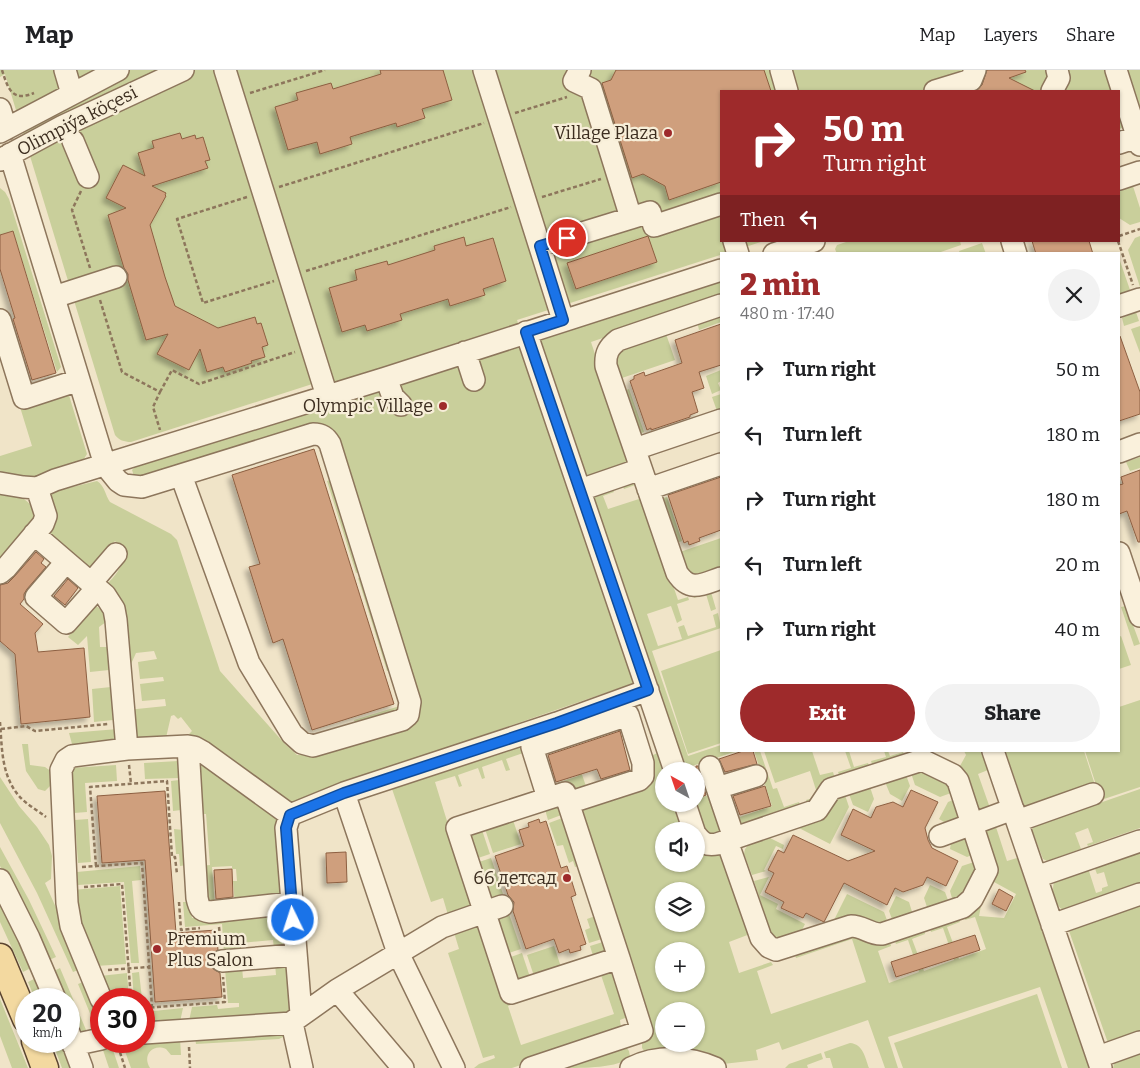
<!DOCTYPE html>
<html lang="en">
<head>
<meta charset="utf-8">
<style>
  :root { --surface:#fff; --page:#f2f2f2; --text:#202124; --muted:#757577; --line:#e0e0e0; --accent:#9e2a2b }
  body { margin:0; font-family:Bitter,serif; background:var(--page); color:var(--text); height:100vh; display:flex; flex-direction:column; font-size:19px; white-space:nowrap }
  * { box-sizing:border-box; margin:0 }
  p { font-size:16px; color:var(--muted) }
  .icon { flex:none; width:28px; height:28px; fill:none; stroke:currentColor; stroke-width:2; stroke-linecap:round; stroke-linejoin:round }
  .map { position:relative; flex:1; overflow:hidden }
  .sheet { position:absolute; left:720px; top:182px; width:400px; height:500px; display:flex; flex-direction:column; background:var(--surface); border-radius:0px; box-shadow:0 1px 4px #0004 }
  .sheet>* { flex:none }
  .top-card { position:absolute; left:720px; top:20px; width:400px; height:152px; border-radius:0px; box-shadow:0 1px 4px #0004; background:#9e2a2b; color:#fff; overflow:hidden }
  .needle { width:32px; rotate:320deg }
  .tools { position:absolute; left:655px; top:692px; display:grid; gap:10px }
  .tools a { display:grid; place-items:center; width:50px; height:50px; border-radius:50%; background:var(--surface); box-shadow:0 1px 4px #0004; font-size:25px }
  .speed { position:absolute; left:15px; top:918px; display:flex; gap:10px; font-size:25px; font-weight:700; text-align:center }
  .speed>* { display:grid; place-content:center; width:65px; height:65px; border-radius:50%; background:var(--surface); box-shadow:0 1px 4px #0004; line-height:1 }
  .speed small { font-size:12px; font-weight:400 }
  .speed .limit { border:8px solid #d22; background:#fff; color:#111 }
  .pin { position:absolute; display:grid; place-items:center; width:42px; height:42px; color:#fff; margin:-21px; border:2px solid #fff; border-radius:50%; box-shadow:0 1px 5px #0007 }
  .me { position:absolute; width:55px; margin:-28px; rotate:356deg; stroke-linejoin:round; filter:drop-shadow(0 0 4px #0008) }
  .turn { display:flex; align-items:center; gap:18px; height:105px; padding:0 20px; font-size:22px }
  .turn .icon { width:65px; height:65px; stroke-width:2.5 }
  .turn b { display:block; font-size:35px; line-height:42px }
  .then { display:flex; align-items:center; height:48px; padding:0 20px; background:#0003; gap:10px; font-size:19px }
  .round { display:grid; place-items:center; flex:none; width:52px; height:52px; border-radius:26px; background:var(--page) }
  .headline { display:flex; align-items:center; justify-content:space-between; height:85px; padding:0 20px }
  h1 { font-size:30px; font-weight:800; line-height:38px; color:var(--accent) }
  .primary-button { display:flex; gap:10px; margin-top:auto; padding:10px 20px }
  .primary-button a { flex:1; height:58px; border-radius:30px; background:var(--accent); color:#fff; font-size:20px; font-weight:800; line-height:58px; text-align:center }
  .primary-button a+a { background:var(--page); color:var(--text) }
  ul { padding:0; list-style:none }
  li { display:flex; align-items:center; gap:15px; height:65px; padding:0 20px }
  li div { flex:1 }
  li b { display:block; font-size:19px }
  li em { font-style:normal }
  header { display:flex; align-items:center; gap:30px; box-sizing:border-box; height:70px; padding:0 25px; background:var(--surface); border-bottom:1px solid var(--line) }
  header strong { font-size:24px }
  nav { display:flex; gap:28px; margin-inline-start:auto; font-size:18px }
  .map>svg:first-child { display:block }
</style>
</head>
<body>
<header>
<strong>Map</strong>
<nav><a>Map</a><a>Layers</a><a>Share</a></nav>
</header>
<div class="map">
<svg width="1140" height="998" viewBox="0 0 1140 998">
  <defs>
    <filter id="shadow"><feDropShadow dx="-4" dy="4" stdDeviation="2.5" flood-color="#0004"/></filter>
  </defs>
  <rect width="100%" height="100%" fill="#f0e4c8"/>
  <path fill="#c9cf9b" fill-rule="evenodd" d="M0,0H1140V52L1119,59V21H721V171H764L517,250L637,612L454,675L293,736L191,667L189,664L192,661L181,647L178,649L174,645L171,646L165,672L134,669L127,640L166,636L165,629L142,631L140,614L164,611L163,607L140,609L138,592L157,589L154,581L136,583L131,594L133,622L126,623L106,515C117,504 125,495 122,479L115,471L91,499L52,465L50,462V425L56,421L97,411C105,416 105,425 110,432L171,464L177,470L220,601L285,674L297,685H307L409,654L336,366L140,407L134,406L132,400L137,395L338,331L331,308L131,372C124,372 119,370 115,365L5,4L0,7Z
    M1131,110L1140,138V152L1130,155L1119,148V114Z
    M0,118L5,122L9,129L61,297L57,302L13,161L0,165Z
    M1140,166V217L1128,180L1135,168Z
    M849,171H960L961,175L935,184H837L835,179L837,175Z
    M982,173L986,184H960L959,181Z
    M1119,188L1130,220L1119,224Z
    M721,210V228L591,272L629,387L628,394L587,407L540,268Z
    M1136,242L1139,251L1124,256L1122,248Z
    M721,243V252L699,260L697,251Z
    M1140,256V283L1131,259Z
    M665,261L675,290L619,309L614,286L616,282Z
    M721,300V311L718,313L721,320L712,324L706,306Z
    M629,319L644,362L637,365L623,321Z
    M68,322L87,384L82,392L34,408L0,406V386L32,376L20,337Z
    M721,324V343L718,344L712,327Z
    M1140,387V398L1130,401L1126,392Z
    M333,409L362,501L356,503L327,411Z
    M631,411L635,412L641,420L678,530L688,527L689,530L677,534L682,550L677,553L671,536L647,544L658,576L682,569L678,557L684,555L688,566L716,557L713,545L718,543L721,558L652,581L688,686L721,675V681H737L689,697L690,701H682V688L593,424L613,419L614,422L603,426L608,439L639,429L635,415L624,419L622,414Z
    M0,421C16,423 30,429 37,445L0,492Z
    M667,427L682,471L674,474L659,429Z
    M721,468V501L704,507L688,503L677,483Z
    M363,506L392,600L387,601L358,508Z
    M711,522L716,539L711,541L706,524L694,528L693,525Z
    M95,535L105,543L106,552L99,557L100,577H107L109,600L90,602L87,566L78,575L68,567Z
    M1126,536L1140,574L1134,576L1121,537Z
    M1121,566L1131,595L1119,599V567Z
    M721,580V673L688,684L661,601Z
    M111,617L113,650L94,652L92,619Z
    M1140,630V717L1101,730L1085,681H1119V637Z
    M403,635L402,639L356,655L354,650Z
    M118,659L117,670L78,679L72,674L69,663Z
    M22,674H28L30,695L45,697L52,702V714L45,721L38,719L26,701Z
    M523,675L526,682L506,689L510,700L506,701L502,690L482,697L485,708L482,709L478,698L458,705L462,716L459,717L455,706L435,712L447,751L455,749L475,836L448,845L443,828L431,832L392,719Z
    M754,681H760L773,719L777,718L784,737L799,732L801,738L742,758L734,749L772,736Z
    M764,681H812L820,705L833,702L835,709L807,736L806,730L813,728L816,720L810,701L775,713Z
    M845,681H849L854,697L868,693L870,698L840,708L838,702L851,698Z
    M884,681H888L890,686L903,682L905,687L873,697L871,691L886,687Z
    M964,681H981L988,700L978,704L990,738L976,742L941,691L942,688L960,696L966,685Z
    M1005,681H1084L1095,715L1026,738L1024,735Z
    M658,683L661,694L668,701H664V734H679L688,761H664V794H696V784L697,786L715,780L722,782L750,864L729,872L739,903L771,892L773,895L757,901L771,944L866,912L852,869L796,888L795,884L857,865L876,874L890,870L891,876L878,881L889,913L919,902L908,870L896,874L894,869L924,858L925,864L912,869L924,901L954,890L943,858L931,862L930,857L958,847L960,852L947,857L959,889L986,879L975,847L965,850L964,845L985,823L987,824L981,836L979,846L1004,848L1016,824L994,812L989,821L987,819L981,758L995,754L1007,791L1017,788L1089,998H1068L1040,917L888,967L898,998H885L868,950L782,980L779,972L756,980L758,990L723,994L645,982L642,978V971L651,966L576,736L644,714L650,686ZM664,821H696V854H664ZM664,881H696V914H664ZM664,941H696V974H664Z
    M197,689L277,744L285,825L235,835L233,811H237L236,799H232V796L212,797L215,838H210L200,796L210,795L206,744H198L197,721H202V715H196Z
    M178,691L179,708L145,709L144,693Z
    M116,695L117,711L85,713L87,742L74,743L71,698Z
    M580,699L587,719L574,723L571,714L554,720L549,716L578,706L577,700Z
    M917,701L922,702C933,707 947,710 951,723L940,727L915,715L911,703Z
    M906,705L910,716L902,731L890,724L885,712Z
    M0,707L19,736L37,757L49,775L52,786L51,809L45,813L83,898L73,902L37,823L0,753Z
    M179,710L181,740L173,741L171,711Z
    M870,717L874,729L868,742L853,735L849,724Z
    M1140,719V758L1088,776L1087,774L1093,772L1088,758L1075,763L1081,779L1047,791L1043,789L1032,760L1033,756Z
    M696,721L699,728L712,724L725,762L716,766L704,762L693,734H696Z
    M845,725L849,737L830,774L799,758L821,748L836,728Z
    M953,730L959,748L944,752L939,749L948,732Z
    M556,733L564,744L548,750L544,736Z
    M512,747L521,774L493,783L484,756Z
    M565,747L581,795L575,797L573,791L569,793L563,775L557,776L549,753Z
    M88,749L91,792L78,793L75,750Z
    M481,757L490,784L475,789L466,762Z
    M174,759L183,760L187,795L180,796L179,784H176Z
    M770,768L784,775L783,779L776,776L764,800L766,801L752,805L744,784L745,779L749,774Z
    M966,768L972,785L967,787L950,779L951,773Z
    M0,777L29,830L56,887L47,891L0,796Z
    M1140,780V814L1065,841C1055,837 1050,820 1055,810L1088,798L1096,823L1102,821V818L1108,816L1104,802L1097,804L1094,796Z
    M491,788L503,824L488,829L476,793Z
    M974,792L976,798L964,827L953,832L950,821L962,796Z
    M140,796L141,810L132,811L139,893H131L124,812L78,815L77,802Z
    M769,807L760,825L778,834L776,839L805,854L800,864L779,871L773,869L754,811Z
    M930,815L945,822L949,833L928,840L924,828Z
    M120,816L126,894L96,896L80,862L72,820Z
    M847,824L884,842L888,853L832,854Z
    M896,826L909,832L913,845L893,852L889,841Z
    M0,828L33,897L23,902L0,852Z
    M183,832H190L192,848L282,839L289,878L274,879L273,870L241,873V882L224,883L222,854L185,857Z
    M1140,834V965L1108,973L1068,858Z
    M509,844L521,879L506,884L495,849Z
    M598,845L605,868L589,873L585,860L590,858L587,849Z
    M480,850L518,932L508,936L521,975L614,944L601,905L613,896L630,946L620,950L621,958L619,962L512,998H474L479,994L495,988L494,985L483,988L448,883L459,879L453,859Z
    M606,871L608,880L594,889L590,876Z
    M554,876L562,900L535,909L527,885Z
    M522,883L531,910L516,915L508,888Z
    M289,893L293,943L189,951L192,937L217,935L218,939L239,937V933H228L225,899L242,897L243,908L276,905L275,894Z
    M60,898L89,967L76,961L69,943V929H63L52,902Z
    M139,902L142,929H134L132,903Z
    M127,903L129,929H109L100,906Z
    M38,907L47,929H35L28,912Z
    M88,910L101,943V962L98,963L78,914Z
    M1037,924L1062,998H903L894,973Z
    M0,929L28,998H12L0,966Z
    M183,938L180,952L144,955V942Z
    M285,962L283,967L279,969L196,974L195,968Z
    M180,968L181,985H171L166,979C152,973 142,986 150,998H131L122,973Z
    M52,971H64L73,998H62Z
    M850,973C863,974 865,987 869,998H833L830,988H826L824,982Z
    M111,974L119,998H109L102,977Z
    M626,977L629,981L630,987C620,998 582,998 563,998Z
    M1140,980V998H1113L1115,991Z
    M821,983L823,989L807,995L808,998H785L789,994Z"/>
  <path fill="#cf9f7d" stroke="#8d5f41" filter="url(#shadow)" d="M380,0H443L452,30L422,39L425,48L397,57L396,53L350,67L352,74L320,84L317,72L288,80L275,37L298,30L296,23L331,13L333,19L381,4Z
    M616,0H764L771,21H721V112L669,130L665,116L643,104L632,108L602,13L611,10Z
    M987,0H1025L1026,2L1009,8L1035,21H976L982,15Z
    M180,63L182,69L195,65L196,69L203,67L210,90L205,91L208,98L152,116L166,123L165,125L166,126L150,155L165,207L175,236L218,258L255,247L257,254L261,253L268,275L262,277L265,287L251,291L252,293L225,302L223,297L207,302L200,279L189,300L157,284L168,264L146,270L128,210V204L124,198L108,145L126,138L106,128L123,95L145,106L138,83L154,78L152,71Z
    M13,161L56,303L32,310L13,249L15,248L0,199V165Z
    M648,166L657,192L576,219L567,193Z
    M464,167L466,176L493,168L506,211L483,219L485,225L450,236L448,229L400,244L402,250L367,261L365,255L342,262L329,218L357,210L355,200L387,191L388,195L435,180L434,176Z
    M1032,171H1089L1093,184H1036Z
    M721,254V295L699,302L704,318L692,322L698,342L690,345V347L651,360V358L647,360L630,311L634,309V306L644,302L645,306L682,293L675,270Z
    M1119,266H1120L1140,322V344L1119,351Z
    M314,379L394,634L312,660L283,569L273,573L249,497L260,494L232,405Z
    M1140,400V472H1138L1127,441L1119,444V415L1123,414L1121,407Z
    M721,407V460L699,468L700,471L689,475L688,471L684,473L668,425Z
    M36,482L44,489L41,493L46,497L27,519L24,524V529L20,534L43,554L35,563L38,582L84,578L90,647L21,654L15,584L0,571V515L8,513L14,507Z
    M68,509L78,518L65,535L54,526Z
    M620,661L630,700L601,709L597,699L556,712L548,685Z
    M743,681H753L757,694L725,702L719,689Z
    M696,696H698L706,725L699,728L696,720Z
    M765,716L771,736L740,745L733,726Z
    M911,720L938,732L925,758L928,770L932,778L958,791L946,816L927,807L923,815L903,822L895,818L887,835L844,813L824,852L806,843L803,848L781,838L784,832L765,822L774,803L768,800L778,780L784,783L793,765L848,791L875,781L841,765L853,739L871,748L876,737L893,732L903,737Z
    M165,721L176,863L216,860L218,880L211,885L210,892L212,898L220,903L222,927L155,932L145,790L102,793L97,726Z
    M539,749L540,753L546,751L561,798L567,796L576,825L571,827L586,874L580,876L581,880L570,883L569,879L559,883L554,869L526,879L513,841L514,832L508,825L495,786L524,776L519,760L529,757L528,753Z
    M346,782L347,812L327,813L326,783Z
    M232,799L233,827L216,829L214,800Z
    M999,819L1013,827L1006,841L992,834Z
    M975,865L980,880L896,907L891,892Z"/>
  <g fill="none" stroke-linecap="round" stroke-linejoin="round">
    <g stroke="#8d765c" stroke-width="24">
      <path id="minor" d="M65,0L72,24
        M225,0L327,326
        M484,0L563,250
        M781,0L787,21
        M1116,0L1140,75
        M935,21L971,10L975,0
        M1052,21L1059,8L1057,0
        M0,39L6,59
        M0,62L118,0
        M73,71L88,107
        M1119,73L1137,67
        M10,84L105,395L118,411L124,415L142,417L313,364C322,364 326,367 330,374L410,632L408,645L402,650L313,676L302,673L292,664L249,593L181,405
        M0,90L63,56L183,0
        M1119,109L1140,102
        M631,148L650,142L654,156L721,134
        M734,171L738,184
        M1012,171L1016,184
        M540,176L631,148L591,19L574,11L580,0
        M774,184L814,171
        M54,227L116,207
        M721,235L618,270C609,277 605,283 606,296L677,503C690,523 703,514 721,508
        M1119,236L1140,229
        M0,250L24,328L79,310
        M526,262L675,701
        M465,282L474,310
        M386,308L393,327L401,335
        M635,379L721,350
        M1119,382L1140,374
        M0,413L23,417L37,418L46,446L43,454L6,498L0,503
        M37,418L55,410L386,308L721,200
        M648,419L721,394
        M580,420L641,399
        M34,464L105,525L114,539L116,550L127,679L188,676L197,828C199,837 200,841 210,842L291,833
        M1119,483L1140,546
        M66,492L36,527L66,553L97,518
        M91,513L116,484
        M188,676L194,677L203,682L290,745L286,758L301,944
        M993,681L1101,998
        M710,697L734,768
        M717,718L756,706
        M344,723L398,883L454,998
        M565,723L619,888L511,923L457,758Z
        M548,728L532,677L628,645L643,693V706L639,710L568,733
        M685,734L694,761
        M290,745L344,723L557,653L648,620
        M1017,751L1093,724
        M696,765C702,773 707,776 717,774L817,740L831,719L922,690L953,705L958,711L987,800L972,829L963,837L882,864C871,865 863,856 851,856L776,880L769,877L761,868L727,771
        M940,766L1013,739
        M1036,807L1140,771
        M0,810L29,868L55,929
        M1052,855L1140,824
        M222,891L295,885
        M337,920L403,998
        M101,929L71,856L67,833L61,700L66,690L72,686L127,679
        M292,952L337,920L442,857L502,836
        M69,963L82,998
        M144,963L292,953L302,998
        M73,975L101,969
        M1098,987L1140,972
        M531,998L642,961L619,888
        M631,998C657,985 689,986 715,998"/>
    </g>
    <g stroke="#5b4430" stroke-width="29">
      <path id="major" d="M0,887L26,949
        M35,971L45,998"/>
    </g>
    <path stroke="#8d765c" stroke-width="2.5" stroke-dasharray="4 2.5" stroke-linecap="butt" d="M2,0C8,19 12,32 34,23
      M250,23L325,0
      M515,43L567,27
      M279,117L484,53
      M81,121L72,140L90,198
      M247,127L177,149L203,233L274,211
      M542,127L601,109
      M1119,166L1140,159
      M1118,171L1133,215
      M306,201L511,137
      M100,230L122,302L160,322L153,337L160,360
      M160,322L172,300L199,314L295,282
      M0,652C2,677 1,705 19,726C26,734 37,740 46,747
      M1,659L26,656L35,661L108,654
      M129,695L131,714
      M96,796L90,717L167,711L172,787H175L177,804
      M82,797L142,793L152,937
      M84,817L122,814L131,929
      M179,832L181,860L200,858
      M219,857L221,874
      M108,900L149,897
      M144,938L225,932L223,907
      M118,976L125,998
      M189,977L190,998"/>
    <use href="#minor" stroke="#faf1dc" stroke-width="21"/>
    <use href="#major" stroke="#f3d9a0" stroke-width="26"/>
  </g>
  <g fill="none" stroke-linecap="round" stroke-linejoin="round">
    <g stroke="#114b97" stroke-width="12">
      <path id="route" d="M293,850L286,758L290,745L344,723L557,653L648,620L526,262L563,250L540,176L567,168"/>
    </g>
    <use href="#route" stroke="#1a73e8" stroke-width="9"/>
  </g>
  <g fill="#9e2a2b" stroke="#f7eed8" stroke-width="2">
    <circle cx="668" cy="63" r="5"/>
    <circle cx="443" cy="336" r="5"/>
    <circle cx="567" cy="808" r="5"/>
    <circle cx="157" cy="879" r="5"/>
  </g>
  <g text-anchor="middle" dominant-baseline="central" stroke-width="4.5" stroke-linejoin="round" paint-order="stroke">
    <g font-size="18" fill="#3d2e20" stroke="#f7eed8">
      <text transform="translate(77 51) rotate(-27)">Olimpiýa köçesi</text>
    </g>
    <g font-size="18" fill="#3d2e20" stroke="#f7eed8" text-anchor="end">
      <text x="658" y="63">Village Plaza</text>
      <text x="433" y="336">Olympic Village</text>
      <text x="557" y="808">66 детсад</text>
      <text x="167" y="869" text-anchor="start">Premium<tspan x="167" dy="21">Plus Salon</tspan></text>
    </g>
  </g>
</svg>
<div class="tools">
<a><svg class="needle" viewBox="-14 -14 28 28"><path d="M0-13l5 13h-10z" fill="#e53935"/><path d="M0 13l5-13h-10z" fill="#757577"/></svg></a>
<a><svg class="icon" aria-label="sound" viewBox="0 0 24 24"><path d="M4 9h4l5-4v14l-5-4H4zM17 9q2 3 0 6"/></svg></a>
<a><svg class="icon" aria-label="layers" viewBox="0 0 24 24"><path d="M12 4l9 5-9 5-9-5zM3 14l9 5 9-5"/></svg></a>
<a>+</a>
<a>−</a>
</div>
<div class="speed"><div>20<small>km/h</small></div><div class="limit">30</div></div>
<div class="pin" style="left:567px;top:168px;background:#d93025"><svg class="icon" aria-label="arrive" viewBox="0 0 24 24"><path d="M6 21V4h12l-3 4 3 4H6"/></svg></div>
<svg class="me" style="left:293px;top:850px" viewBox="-20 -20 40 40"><circle r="17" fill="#1a73e8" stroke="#fff" stroke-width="3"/><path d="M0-11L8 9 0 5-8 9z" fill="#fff"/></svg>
<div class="top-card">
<div class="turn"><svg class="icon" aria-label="right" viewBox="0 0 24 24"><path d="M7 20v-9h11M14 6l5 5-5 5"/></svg><div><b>50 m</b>Turn right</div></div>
<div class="then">Then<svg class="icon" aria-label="left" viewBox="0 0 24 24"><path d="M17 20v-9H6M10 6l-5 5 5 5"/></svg></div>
</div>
<section class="sheet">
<div class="headline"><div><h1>2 min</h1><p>480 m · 17:40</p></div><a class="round"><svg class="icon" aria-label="close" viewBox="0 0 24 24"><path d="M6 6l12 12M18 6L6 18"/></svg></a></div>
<ul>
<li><svg class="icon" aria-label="right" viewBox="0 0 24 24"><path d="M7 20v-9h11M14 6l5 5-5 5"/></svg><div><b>Turn right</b></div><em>50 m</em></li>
<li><svg class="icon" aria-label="left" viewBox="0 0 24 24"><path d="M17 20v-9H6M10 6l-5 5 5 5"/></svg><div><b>Turn left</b></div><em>180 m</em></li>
<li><svg class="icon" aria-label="right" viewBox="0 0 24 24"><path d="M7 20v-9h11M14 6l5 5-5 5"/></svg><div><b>Turn right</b></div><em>180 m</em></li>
<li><svg class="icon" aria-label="left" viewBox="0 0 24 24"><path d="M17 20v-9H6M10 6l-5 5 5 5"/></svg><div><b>Turn left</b></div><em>20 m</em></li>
<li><svg class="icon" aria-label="right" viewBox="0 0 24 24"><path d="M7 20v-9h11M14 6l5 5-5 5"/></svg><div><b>Turn right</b></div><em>40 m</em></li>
</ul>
<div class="primary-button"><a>Exit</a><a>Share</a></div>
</section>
</div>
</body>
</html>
